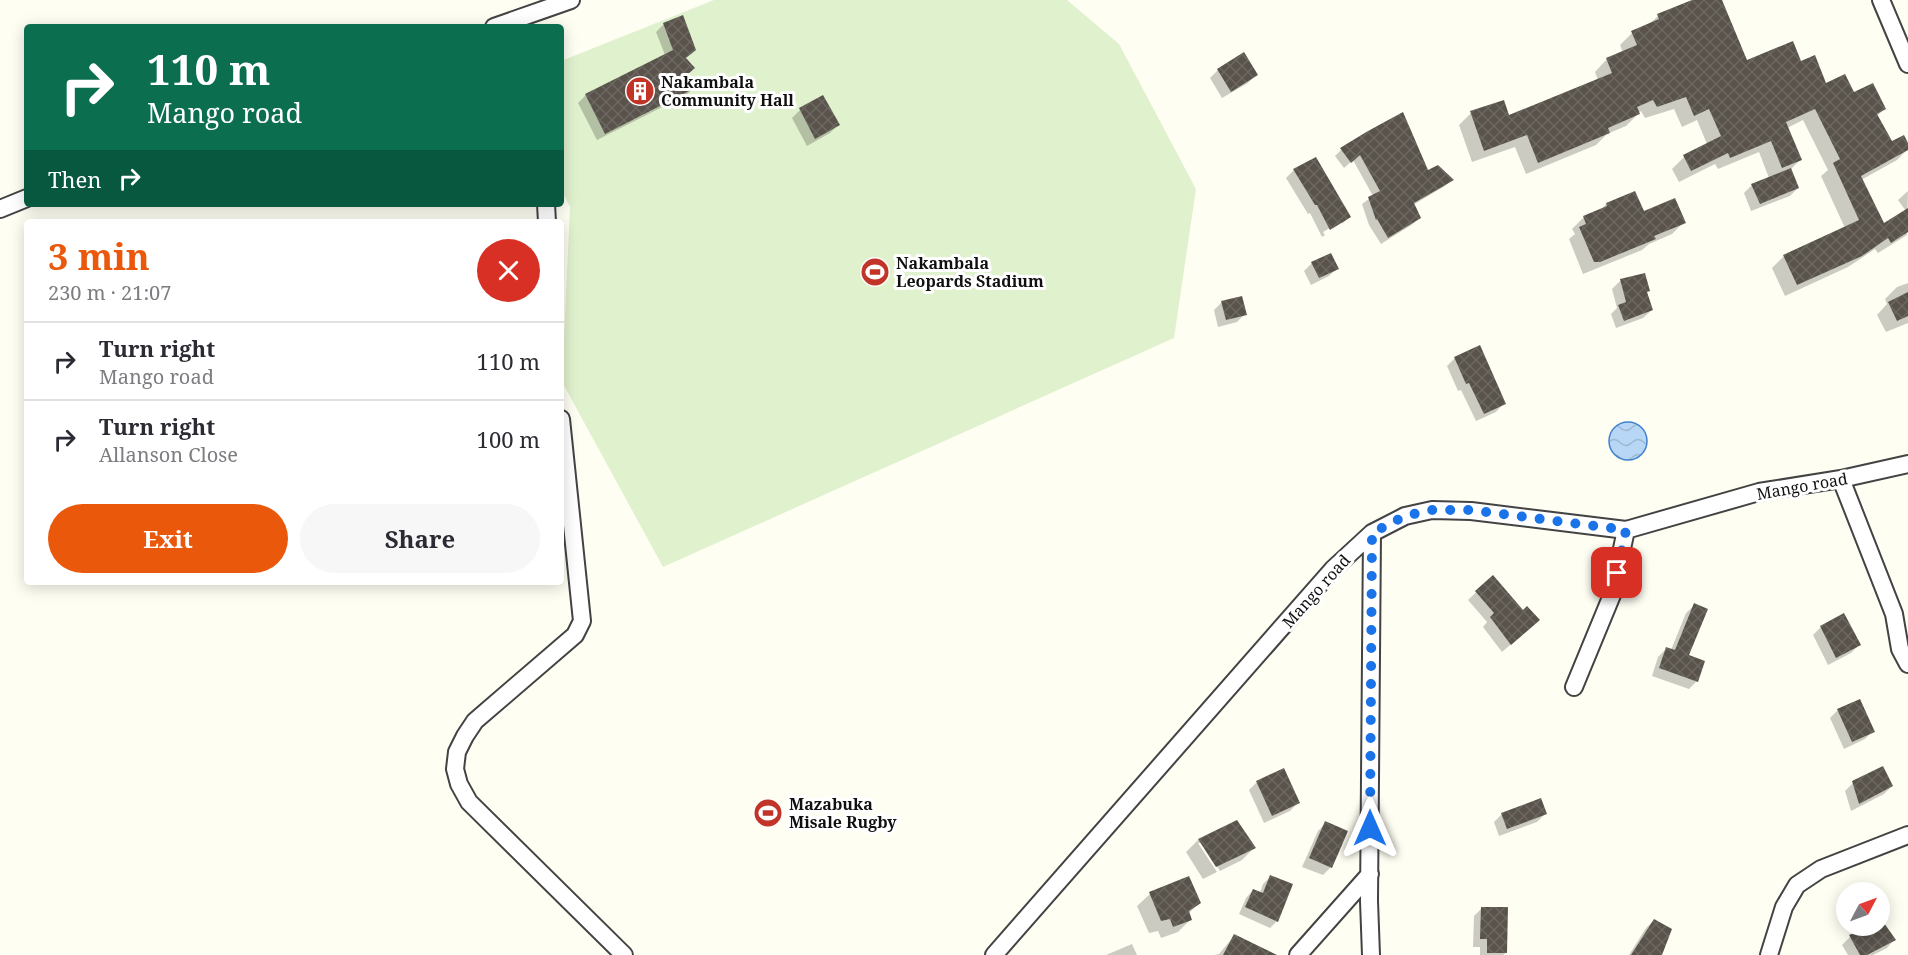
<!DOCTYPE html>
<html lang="en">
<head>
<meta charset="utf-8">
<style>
  :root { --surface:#fff; --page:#f7f7f7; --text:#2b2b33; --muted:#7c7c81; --line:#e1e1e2; --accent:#ea580c }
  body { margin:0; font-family:"Noto Serif",serif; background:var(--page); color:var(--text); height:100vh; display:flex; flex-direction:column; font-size:22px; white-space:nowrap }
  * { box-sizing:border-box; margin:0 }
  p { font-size:20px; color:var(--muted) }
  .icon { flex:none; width:33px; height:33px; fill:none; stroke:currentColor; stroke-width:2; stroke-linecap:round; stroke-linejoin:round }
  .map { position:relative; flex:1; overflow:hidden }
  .drawer { position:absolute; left:24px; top:219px; width:540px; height:366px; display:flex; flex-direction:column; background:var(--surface); border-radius:6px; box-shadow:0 3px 15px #0003 }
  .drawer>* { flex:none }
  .hud { position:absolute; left:24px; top:24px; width:540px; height:183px; border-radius:6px; box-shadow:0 3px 15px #0003; background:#0b6e4f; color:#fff; overflow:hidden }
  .needle { width:39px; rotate:49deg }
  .controls { position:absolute; left:1836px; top:882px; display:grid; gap:12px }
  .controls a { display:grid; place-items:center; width:54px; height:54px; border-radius:50%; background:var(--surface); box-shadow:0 3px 15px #0003; font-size:30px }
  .pin { position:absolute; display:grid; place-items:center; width:51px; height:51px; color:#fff; margin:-26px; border-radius:12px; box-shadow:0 3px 9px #0006 }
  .me { position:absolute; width:66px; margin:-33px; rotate:0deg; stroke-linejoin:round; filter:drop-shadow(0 0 4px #0008) }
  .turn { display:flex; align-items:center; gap:21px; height:126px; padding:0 24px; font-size:27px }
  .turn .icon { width:78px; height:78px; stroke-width:2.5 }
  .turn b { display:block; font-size:42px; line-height:51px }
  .then { display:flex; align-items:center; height:57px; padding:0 24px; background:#0003; gap:12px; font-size:22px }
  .round { display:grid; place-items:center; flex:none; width:63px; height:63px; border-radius:32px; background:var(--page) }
  .summary { display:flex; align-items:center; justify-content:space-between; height:102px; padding:0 24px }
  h1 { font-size:36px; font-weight:700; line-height:45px; color:var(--accent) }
  .primary-button { display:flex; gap:12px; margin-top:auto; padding:12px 24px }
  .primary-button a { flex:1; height:69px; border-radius:36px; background:var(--accent); color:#fff; font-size:24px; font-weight:700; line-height:69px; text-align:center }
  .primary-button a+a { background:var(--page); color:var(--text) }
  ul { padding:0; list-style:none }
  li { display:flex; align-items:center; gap:18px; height:78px; padding:0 24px; border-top:2px solid var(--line) }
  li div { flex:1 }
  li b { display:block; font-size:22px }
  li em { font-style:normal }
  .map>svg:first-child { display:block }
</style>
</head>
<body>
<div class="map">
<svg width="1908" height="955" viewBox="0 0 1908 955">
  <defs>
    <pattern id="water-waves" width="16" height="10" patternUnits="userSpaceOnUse" patternTransform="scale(1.5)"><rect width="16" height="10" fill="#b8d7f6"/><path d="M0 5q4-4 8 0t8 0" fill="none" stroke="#9db8d2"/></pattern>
    <pattern id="building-cross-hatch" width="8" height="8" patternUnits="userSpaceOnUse" patternTransform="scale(1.5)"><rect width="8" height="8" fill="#59534c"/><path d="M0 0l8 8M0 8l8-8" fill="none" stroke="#6c6761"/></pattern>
  </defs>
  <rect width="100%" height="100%" fill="#fffef3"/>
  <path fill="#e0f1ce" d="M714,0H1067L1119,44L1196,189L1174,338L663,567L562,382L570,207L561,189V61Z"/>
  <path fill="url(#water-waves)" stroke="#3f82cd" stroke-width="1.5" d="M1609 441a19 19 0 1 1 38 0a19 19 0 1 1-38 0Z"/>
  <path fill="#0003" d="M1693,0H1720L1746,62L1801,63L1825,85L1853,94L1884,109L1877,116L1891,143L1908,146V149L1897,160L1861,180L1883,225L1906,211L1898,200L1908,191L1907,235L1878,253L1875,249L1848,267L1785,296L1772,268L1784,256L1845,228L1821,176L1828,170L1803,120L1787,128L1800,160L1790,170L1798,188L1790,196L1751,211L1744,193L1752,185L1769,178L1759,152L1718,169L1715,164L1679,182L1672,169L1684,157L1707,144L1697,120L1682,127L1674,109L1645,118L1641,111L1626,126L1607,134L1596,145L1526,174L1515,147L1472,162L1459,125L1471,113L1508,117L1598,80L1595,72L1607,59L1623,53L1620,45L1632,33L1648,25L1658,16Z
    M664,24L685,59L687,74L694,88L686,95L597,140L578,103L586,95L665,55L656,32Z
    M1218,70L1256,75L1248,83L1222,98L1210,78Z
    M800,110L838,125L830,133L807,146L792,118Z
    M1341,150L1427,172L1451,180L1445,186L1413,205L1419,217L1413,224L1381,244L1369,225L1362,204L1373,196L1353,160L1344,168L1335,156Z
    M1316,159L1349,217L1342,224V221L1323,232L1325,235L1322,237L1310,213L1308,214L1286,178L1294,170Z
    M1606,204L1643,213L1684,222L1672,234L1649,244L1642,250L1583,274L1569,239L1575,234L1572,229L1584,217L1600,211Z
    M1312,263L1337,268L1329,276L1311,285L1304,271Z
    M1644,275L1646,293L1652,310L1643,318L1616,328L1611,314L1617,308L1612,289L1620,281Z
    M1908,283V323L1886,332L1877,315L1887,304L1885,299L1897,287Z
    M1222,302L1245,314L1237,322L1218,327L1214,310Z
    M1455,358L1504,403L1496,412L1476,421L1461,390L1458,391L1447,366Z
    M1492,577L1530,628L1502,652L1483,627L1487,622L1468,600Z
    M1695,605L1687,656L1697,681L1689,689L1652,676L1658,657L1666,649L1671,650L1686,613Z
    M1821,627L1859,645L1851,653L1828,665L1813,635Z
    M1838,710L1873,731L1865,739L1844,749L1830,718Z
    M1257,782L1298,803L1290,811L1264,823L1249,790Z
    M1853,783L1892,786L1884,794L1851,811L1845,791Z
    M1502,814H1545L1537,822L1499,836L1494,822Z
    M1236,822L1254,848L1242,860L1220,871L1202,843H1198L1217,872L1203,879L1186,852L1198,840Z
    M1326,823L1346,832L1331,867L1323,875L1302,867L1318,831Z
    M1270,877L1277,921L1270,928L1239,914L1246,898L1253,890L1260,893L1263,884Z
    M1150,894L1199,903L1188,914L1190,920L1178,932L1161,938L1158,931L1149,933L1137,906Z
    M1482,908L1506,953L1503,955H1480V947H1473L1474,916Z
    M1654,920L1660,955H1629L1646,928Z
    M1882,921L1894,940L1887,948L1873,955H1848L1842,945L1850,937L1873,926H1880Z
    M1234,936L1252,955H1214L1219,954Z
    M1132,944L1137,955H1106Z"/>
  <path fill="url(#building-cross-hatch)" d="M1692,0H1722L1747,60L1793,41L1801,61L1815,55L1826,83L1845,74L1854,92L1873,83L1886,109L1877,114L1892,141L1904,135L1908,143V150L1861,176L1884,223L1908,208V232L1891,243L1888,238L1862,256L1797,285L1783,255L1859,220L1833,163L1840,159L1815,109L1786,122L1802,160L1782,168L1771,141L1730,158L1728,153L1691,171L1683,155L1721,136L1709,109L1694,116L1686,97L1657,107L1653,100L1637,107L1640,114L1608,128L1610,133L1538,163L1527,135L1484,151L1470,111L1504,100L1509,115L1612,73L1606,58L1637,45L1631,31L1659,19L1657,14Z
    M683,15L696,50L686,58L695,68L688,74L695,88L605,134L585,94L673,50L663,23Z
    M1244,52L1258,75L1231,92L1217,69Z
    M823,95L840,125L815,139L799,108Z
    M1403,112L1428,170L1438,165L1454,180L1414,203L1421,218L1388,238L1377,219L1376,220L1368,197L1380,191L1360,155L1351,163L1340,148L1368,131Z
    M1316,157L1351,217L1330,230L1317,205H1315L1293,169Z
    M1791,168L1799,188L1760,204L1751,184Z
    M1635,191L1644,211L1675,198L1686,223L1654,236L1656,239L1600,262H1594L1579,227L1586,224L1583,216L1607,206L1606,203Z
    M1331,253L1339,269L1319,278L1311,262Z
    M1645,273L1650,291L1647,292L1653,310L1624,321L1618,305L1626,302L1620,279Z
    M1908,292V316L1897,321L1888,302Z
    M1242,296L1247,315L1226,320L1221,301Z
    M1480,345L1506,404L1484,414L1469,383L1466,384L1454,357Z
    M1493,575L1523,610L1527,606L1540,620L1511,645L1490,617L1494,613L1475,591Z
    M1694,603L1708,609L1689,655L1705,661L1698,682L1659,668L1666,647L1675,650Z
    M1844,613L1861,645L1836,658L1820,626Z
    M1860,699L1875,732L1852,742L1837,709Z
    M1883,766L1893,786L1859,804L1852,781Z
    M1284,768L1300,803L1272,816L1256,781Z
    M1541,798L1547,814L1507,829L1501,813Z
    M1237,820L1256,848L1216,867L1198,839Z
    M1325,821L1348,831L1332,868L1309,858Z
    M1270,875L1293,884L1278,922L1245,907L1253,889L1263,893Z
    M1189,876L1201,903L1189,911L1192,920L1173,927L1170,919L1161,921L1149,892Z
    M1481,907H1508L1507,953H1487V939H1480Z
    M1654,919L1672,929L1662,955H1631Z
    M1882,920L1896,940L1867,955H1860L1849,935L1870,926H1880V921Z
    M1234,934L1277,955H1223Z"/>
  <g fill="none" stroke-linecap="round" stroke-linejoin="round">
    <g stroke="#434343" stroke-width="20">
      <path id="street" d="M1881,0L1908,64
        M494,27L571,0
        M546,204L547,222
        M0,209L27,198
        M561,419L582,621L575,635L475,721L465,736L457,752L455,769L459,784L469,802L624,955
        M1841,479L1894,614L1900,649L1908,664
        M1574,687L1612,595L1626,530
        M994,955L1333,569L1372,533L1405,516L1432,510L1471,511L1626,530L1759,492L1841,479L1908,464
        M1298,955L1370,874
        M1371,955L1369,901L1372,533
        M1769,955L1784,907L1797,885L1821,869L1908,835"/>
    </g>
    <use href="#street" stroke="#fff" stroke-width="16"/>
  </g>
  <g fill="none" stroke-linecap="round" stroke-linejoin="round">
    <path stroke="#1a73e8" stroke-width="10" stroke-dasharray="0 18" d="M1370,828L1372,533L1405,516L1432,510H1471L1626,530L1617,573"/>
  </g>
  <defs>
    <g id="building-disc" transform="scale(1.5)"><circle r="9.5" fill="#c13427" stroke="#fff"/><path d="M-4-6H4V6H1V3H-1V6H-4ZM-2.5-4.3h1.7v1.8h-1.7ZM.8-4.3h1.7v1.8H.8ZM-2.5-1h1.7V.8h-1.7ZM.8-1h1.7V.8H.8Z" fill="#fff"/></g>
    <g id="stadium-disc" transform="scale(1.5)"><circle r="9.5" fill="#c13427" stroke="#fff"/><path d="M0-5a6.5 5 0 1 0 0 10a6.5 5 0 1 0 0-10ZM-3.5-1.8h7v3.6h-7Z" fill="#fff"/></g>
  </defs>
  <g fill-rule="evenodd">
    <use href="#building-disc" x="640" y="91"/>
    <use href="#stadium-disc" x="875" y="272"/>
    <use href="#stadium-disc" x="768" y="813"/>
  </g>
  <g text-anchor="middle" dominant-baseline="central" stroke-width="6" stroke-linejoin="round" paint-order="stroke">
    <g font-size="16" font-weight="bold" fill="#101010" stroke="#fff" text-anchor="start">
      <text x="661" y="82">Nakambala<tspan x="661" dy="18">Community Hall</tspan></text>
      <text x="896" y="263">Nakambala<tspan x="896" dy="18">Leopards Stadium</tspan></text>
      <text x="789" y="804">Mazabuka<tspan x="789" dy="18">Misale Rugby</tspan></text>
    </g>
    <g font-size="16" fill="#101010" stroke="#fff">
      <text transform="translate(1802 486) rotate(-10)">Mango road</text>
      <text transform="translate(1316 591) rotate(-48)">Mango road</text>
    </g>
  </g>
</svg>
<div class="controls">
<a><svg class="needle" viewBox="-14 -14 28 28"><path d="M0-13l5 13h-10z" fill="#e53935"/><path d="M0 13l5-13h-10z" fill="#7c7c81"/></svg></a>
</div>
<div class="pin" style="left:1617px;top:573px;background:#d93025"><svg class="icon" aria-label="arrive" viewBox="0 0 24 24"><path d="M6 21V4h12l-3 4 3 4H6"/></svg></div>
<svg class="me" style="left:1370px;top:828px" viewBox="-20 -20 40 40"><path d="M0-17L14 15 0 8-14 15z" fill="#1a73e8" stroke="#fff" stroke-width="4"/></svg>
<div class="hud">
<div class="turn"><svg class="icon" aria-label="right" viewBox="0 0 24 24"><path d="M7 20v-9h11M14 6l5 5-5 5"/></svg><div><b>110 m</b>Mango road</div></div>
<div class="then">Then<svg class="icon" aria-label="right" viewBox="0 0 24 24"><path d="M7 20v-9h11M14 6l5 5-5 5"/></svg></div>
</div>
<section class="drawer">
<div class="summary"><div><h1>3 min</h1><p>230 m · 21:07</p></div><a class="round" style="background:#d93025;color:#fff"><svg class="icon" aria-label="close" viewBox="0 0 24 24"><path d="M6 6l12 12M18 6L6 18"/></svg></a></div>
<ul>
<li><svg class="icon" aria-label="right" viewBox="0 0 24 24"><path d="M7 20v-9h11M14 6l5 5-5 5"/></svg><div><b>Turn right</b><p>Mango road</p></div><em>110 m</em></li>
<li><svg class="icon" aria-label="right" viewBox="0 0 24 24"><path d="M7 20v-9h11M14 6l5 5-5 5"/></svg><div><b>Turn right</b><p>Allanson Close</p></div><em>100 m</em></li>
</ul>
<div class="primary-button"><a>Exit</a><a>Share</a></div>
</section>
</div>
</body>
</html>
